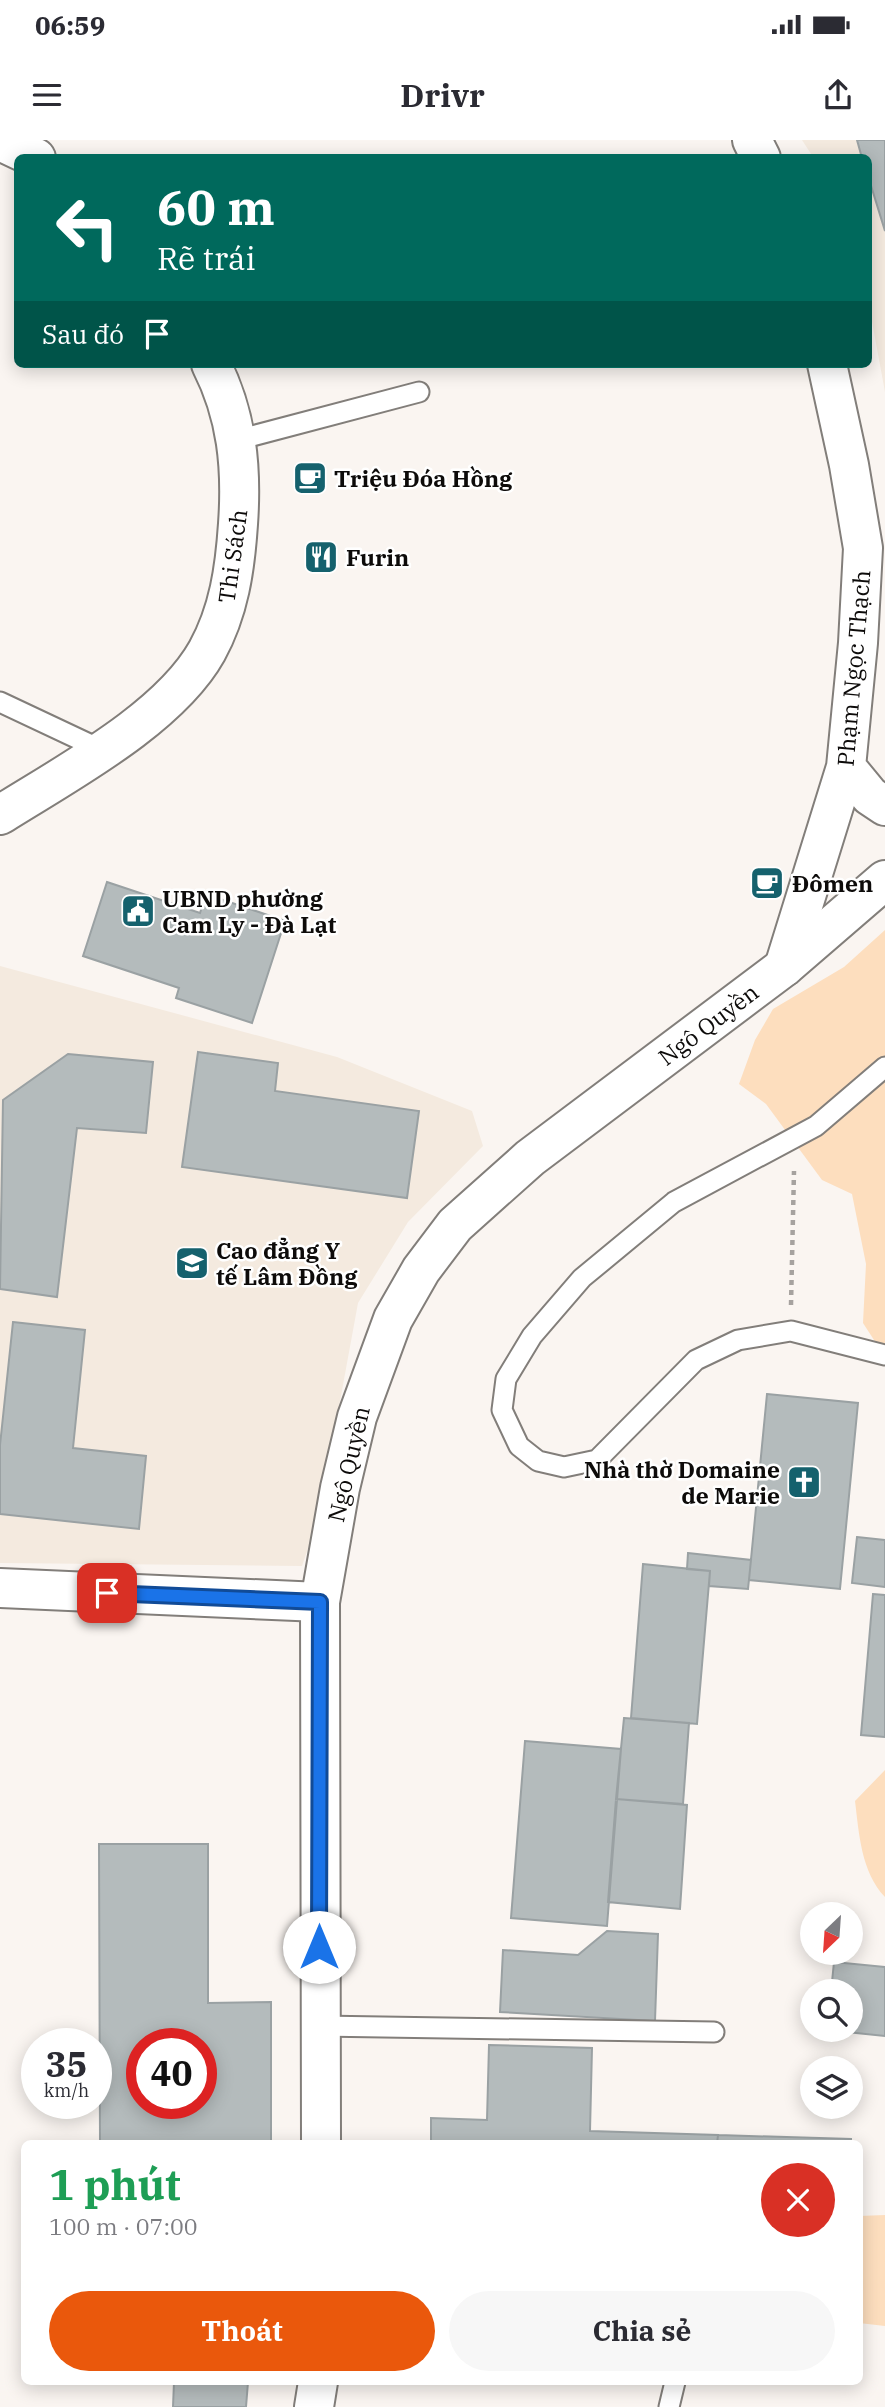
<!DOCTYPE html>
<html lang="vi">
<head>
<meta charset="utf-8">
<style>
  :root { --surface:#fff; --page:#f7f7f7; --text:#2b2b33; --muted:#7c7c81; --accent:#ea580c }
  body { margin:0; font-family:"IBM Plex Serif",serif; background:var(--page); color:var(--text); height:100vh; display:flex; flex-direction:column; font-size:26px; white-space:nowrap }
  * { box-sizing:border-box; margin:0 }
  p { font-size:23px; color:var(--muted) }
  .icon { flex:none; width:38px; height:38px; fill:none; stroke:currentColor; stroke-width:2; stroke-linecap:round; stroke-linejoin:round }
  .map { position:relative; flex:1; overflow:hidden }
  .sheet { position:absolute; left:21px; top:2000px; width:842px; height:245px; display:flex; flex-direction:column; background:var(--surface); border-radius:10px; box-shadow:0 4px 18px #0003 }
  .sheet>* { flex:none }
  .guide { position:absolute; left:14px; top:14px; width:858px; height:214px; border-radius:10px; box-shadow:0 4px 18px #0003; background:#00695c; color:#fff; overflow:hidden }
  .needle { width:46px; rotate:205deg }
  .fabs { position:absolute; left:800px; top:1762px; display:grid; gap:14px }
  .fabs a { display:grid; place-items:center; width:63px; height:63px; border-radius:50%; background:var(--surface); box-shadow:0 4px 18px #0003; font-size:35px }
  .speed { position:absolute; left:21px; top:1888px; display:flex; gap:14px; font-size:35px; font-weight:700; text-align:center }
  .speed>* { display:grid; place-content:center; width:91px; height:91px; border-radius:50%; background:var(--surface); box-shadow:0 4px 18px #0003; line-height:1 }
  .speed small { font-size:18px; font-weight:400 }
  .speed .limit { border:10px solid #d22; background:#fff; color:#111 }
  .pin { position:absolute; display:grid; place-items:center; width:60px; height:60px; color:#fff; margin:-30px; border-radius:14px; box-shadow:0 4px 10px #0006 }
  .me { position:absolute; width:77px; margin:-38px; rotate:0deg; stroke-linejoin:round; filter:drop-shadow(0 0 5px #0008) }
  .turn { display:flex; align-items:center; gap:24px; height:147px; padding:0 28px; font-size:32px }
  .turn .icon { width:91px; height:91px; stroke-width:2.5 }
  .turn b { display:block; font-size:49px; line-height:60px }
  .then { display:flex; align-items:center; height:66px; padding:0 28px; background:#0003; gap:14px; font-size:26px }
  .round { display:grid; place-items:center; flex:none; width:74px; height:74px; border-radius:37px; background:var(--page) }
  .headline { display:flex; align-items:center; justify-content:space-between; height:119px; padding:0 28px }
  h1 { font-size:42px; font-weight:700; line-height:52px; color:#1e9e55 }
  .cta { display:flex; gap:14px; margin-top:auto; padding:14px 28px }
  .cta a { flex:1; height:80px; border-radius:42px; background:var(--accent); color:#fff; font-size:28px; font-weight:700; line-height:80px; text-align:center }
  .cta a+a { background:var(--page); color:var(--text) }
  .status { display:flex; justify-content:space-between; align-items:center; height:49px; padding:0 35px; background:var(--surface); direction:ltr }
  .status svg { height:19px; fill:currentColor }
  header { display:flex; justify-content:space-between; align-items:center; height:91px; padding:0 28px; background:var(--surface); font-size:32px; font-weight:700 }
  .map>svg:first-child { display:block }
</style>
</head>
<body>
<div class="status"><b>06:59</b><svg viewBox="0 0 49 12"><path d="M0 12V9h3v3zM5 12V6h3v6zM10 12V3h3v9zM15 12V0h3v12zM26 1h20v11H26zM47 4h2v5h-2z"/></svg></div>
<header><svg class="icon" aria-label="menu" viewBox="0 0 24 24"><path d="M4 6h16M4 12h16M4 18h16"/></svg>Drivr<svg class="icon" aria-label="share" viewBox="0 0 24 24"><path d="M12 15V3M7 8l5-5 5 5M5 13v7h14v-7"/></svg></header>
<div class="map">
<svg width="885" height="2267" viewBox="0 0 885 2267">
  <rect width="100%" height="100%" fill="#faf5f1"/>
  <path fill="#f4eadf" d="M802,0H885V252L868,160V18L813,17Z
    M0,826L337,917L472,971L483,1006L408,1082L358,1163L319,1376L302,1426L0,1423Z"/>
  <path fill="#fddebe" d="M885,790V1217L863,1183L866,1124L852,1054L822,1040L766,964L739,944L755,900L773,869L844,827Z
    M885,1630V1757C861,1732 859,1693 855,1661Z
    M885,2075V2186L859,2183V2076Z"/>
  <path fill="#b4bbbc" stroke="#9aa1a3" stroke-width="2" fill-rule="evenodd" d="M857,0H885V91L868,36V18H862Z
    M107,742L200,773L206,754L285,781L252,883L176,858L179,848L83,816Z
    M198,912L278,923L275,951L419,971L407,1058L182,1027Z
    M68,914L153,922L146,993L77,988L57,1157L0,1149L3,960Z
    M13,1182L85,1190L73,1308L146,1316L139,1389L0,1374V1305Z
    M767,1254L858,1263L840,1449L749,1440Z
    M857,1397L885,1400V1447L852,1443Z
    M688,1413L751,1420L748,1449L709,1446L710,1431L687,1429Z
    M643,1424L710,1431L697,1584L631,1578Z
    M873,1454L885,1455V1597L861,1595Z
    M624,1578L689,1583L683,1664L616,1659Z
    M525,1601L621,1609L607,1786L511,1778Z
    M616,1659L687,1665L680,1769L608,1762Z
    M99,1704H208V1863L271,1862V2004H100ZM142,1904H201V1964H142Z
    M607,1791L658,1794L655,1881L500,1872L503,1810L578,1815Z
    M834,1822L885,1827V1896L827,1890H850V1852H831Z
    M489,1905L592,1908L590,1991L718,1995L717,2004H431V1978L487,1980Z
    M718,1995L851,1999V2004H717Z
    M174,2242H248L246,2267H173Z"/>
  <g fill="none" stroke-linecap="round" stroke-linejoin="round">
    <g stroke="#827e7a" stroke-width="23">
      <path id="service" d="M237,300L419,252
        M0,562L104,611
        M885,927L816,986L674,1062L582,1138L532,1196L506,1239L502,1270L519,1306L538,1321L564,1327L597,1320L696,1220L738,1200L791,1191L885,1215
        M319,1886L714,1892
        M669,2267L675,2242"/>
    </g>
    <g stroke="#827e7a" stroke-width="42">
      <path id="minor" d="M752,0L761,18
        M0,1L36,18
        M846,627L870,656L885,666
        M0,675C65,634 169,579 207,511C229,471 235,429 238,384C242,327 237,275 211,224
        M784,827L846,627L858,503L863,408L849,325L827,224
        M0,1448L320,1462"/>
    </g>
    <g stroke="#827e7a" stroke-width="42">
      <path id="tertiary" d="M321,2004L320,1462L340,1348L357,1277L393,1179L421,1130L455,1085L530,1018L784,827L885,740
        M314,2267L318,2242"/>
    </g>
    <path stroke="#a6a29f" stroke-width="4.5" stroke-dasharray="5 5" stroke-linecap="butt" d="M791,1165L794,1031"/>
    <use href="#service" stroke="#fff" stroke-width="19"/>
    <use href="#minor" stroke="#fff" stroke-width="38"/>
    <use href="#tertiary" stroke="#fff" stroke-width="38"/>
  </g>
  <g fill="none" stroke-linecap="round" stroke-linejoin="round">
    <g stroke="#114b97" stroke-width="18">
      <path id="route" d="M107,1453L320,1462L319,1807"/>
    </g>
    <use href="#route" stroke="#1a73e8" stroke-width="12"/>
  </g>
  <defs>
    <g id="cafe-square" transform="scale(1.75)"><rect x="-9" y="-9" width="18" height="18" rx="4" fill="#15616d" stroke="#fff"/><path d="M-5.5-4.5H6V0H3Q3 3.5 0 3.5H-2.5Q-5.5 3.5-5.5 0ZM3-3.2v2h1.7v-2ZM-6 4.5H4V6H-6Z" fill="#fff"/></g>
    <g id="restaurant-square" transform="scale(1.75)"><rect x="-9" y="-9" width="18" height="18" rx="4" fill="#15616d" stroke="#fff"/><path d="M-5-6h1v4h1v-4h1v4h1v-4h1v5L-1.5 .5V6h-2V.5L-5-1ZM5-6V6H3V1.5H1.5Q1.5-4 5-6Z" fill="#fff"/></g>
    <g id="civic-square" transform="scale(1.75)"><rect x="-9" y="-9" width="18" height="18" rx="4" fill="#15616d" stroke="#fff"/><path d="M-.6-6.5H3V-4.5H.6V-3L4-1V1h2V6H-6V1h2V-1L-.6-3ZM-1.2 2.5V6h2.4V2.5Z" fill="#fff"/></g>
    <g id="university-square" transform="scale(1.75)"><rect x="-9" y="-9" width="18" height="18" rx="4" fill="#15616d" stroke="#fff"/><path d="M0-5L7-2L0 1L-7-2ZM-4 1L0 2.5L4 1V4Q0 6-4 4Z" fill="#fff"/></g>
    <g id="church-square" transform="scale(1.75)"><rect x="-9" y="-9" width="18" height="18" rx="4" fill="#15616d" stroke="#fff"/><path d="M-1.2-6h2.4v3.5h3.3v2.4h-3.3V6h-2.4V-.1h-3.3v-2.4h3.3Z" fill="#fff"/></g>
  </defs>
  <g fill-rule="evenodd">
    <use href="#cafe-square" x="310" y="338"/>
    <use href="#restaurant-square" x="321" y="417"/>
    <use href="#cafe-square" x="767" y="743"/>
    <use href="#civic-square" x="138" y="771"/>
    <use href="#university-square" x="192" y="1123"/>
    <use href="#church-square" x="804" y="1342"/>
  </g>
  <g text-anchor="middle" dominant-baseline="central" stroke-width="5" stroke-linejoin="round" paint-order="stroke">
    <g font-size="23" font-weight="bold" fill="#0d0b0a" stroke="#fff" text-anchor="start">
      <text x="334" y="338">Triệu Đóa Hồng</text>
      <text x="346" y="417">Furin</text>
      <text x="792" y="743">Đômen</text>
      <text x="162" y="758">UBND phường<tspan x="162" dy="26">Cam Ly - Đà Lạt</tspan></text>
      <text x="216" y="1110">Cao đẳng Y<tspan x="216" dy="26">tế Lâm Đồng</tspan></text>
      <text x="780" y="1329" text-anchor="end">Nhà thờ Domaine<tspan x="780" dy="26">de Marie</tspan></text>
    </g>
    <g font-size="23" fill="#0d0b0a" stroke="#fff">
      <text transform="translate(232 416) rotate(-82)">Thi Sách</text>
      <text transform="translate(853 528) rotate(-85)">Phạm Ngọc Thạch</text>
      <text transform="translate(708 884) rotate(-37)">Ngô Quyền</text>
      <text transform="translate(348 1324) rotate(-77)">Ngô Quyền</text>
    </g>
  </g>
</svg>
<div class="fabs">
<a><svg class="needle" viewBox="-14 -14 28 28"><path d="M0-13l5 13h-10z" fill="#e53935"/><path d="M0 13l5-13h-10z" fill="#7c7c81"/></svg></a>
<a><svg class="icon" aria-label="search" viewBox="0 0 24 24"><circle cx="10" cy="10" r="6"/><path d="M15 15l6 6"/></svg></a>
<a><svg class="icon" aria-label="layers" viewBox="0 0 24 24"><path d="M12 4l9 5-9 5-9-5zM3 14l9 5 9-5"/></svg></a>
</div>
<div class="speed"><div>35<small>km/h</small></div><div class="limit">40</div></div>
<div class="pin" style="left:107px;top:1453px;background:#d93025"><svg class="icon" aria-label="arrive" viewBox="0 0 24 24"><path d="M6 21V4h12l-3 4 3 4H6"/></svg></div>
<svg class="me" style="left:319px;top:1807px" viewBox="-20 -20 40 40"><circle r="19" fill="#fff"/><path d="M0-13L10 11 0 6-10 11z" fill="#1a73e8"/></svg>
<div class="guide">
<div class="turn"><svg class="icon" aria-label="left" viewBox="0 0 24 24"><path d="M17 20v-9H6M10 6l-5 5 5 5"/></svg><div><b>60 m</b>Rẽ trái</div></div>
<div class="then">Sau đó<svg class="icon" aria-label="arrive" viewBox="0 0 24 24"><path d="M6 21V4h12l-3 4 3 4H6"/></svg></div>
</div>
<section class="sheet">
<div class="headline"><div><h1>1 phút</h1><p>100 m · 07:00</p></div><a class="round" style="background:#d93025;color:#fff"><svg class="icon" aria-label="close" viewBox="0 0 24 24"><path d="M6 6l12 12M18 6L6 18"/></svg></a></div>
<div class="cta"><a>Thoát</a><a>Chia sẻ</a></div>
</section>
</div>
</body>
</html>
